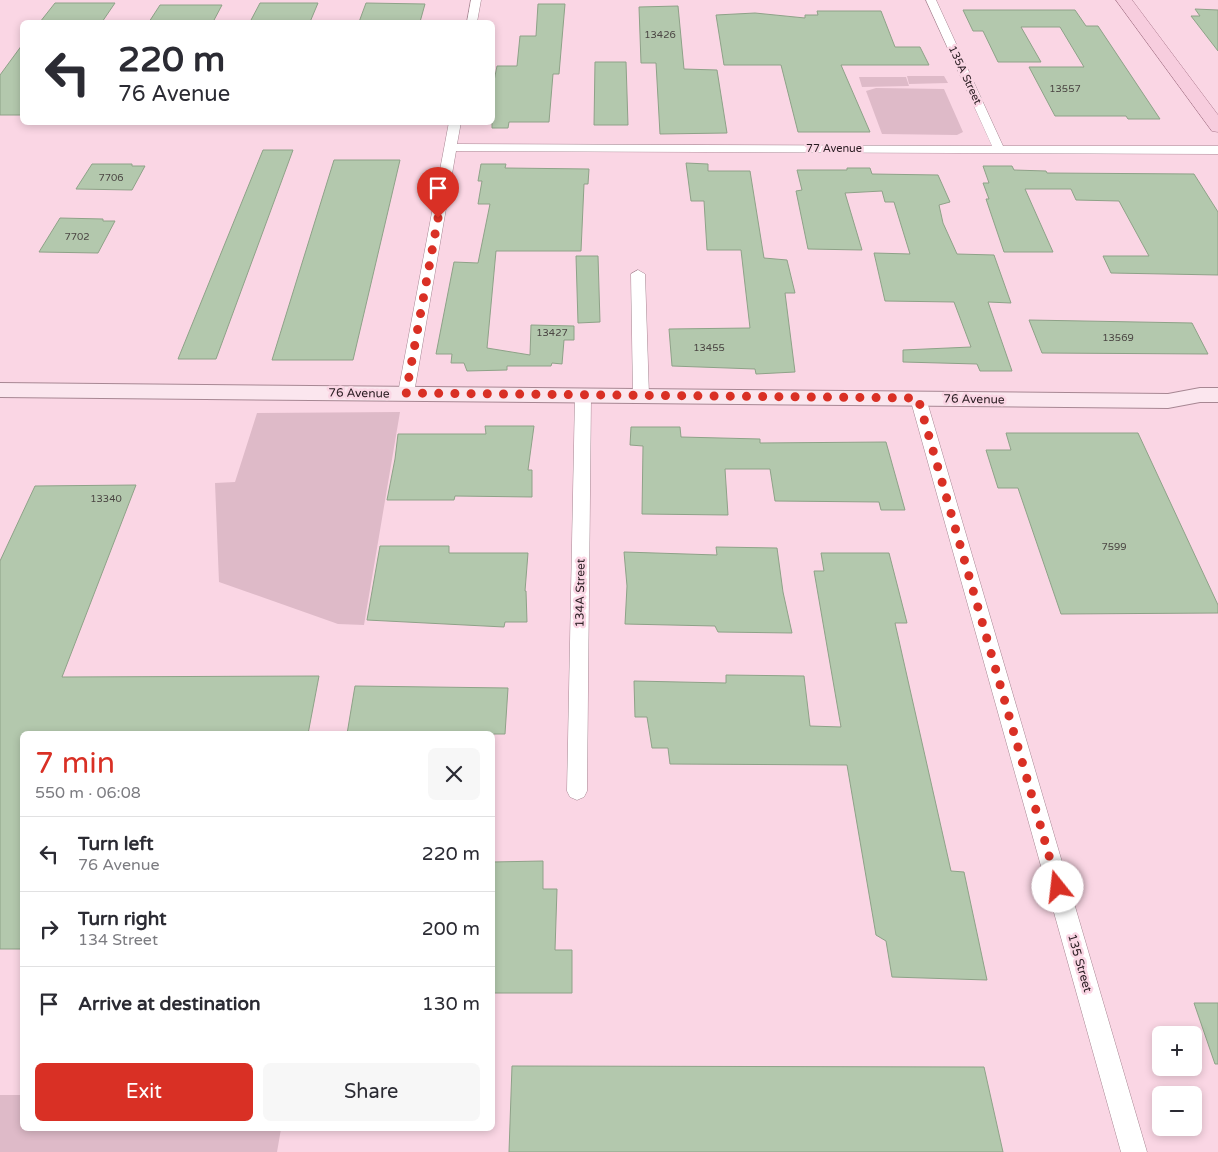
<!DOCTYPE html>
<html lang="en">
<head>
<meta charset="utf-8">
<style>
  :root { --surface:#fff; --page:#f7f7f7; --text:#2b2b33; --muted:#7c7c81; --line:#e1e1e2; --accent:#d93025 }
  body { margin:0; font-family:"Varela Round",sans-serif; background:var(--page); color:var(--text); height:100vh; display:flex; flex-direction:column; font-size:19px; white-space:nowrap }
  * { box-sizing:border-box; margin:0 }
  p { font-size:16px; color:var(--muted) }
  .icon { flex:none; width:28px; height:28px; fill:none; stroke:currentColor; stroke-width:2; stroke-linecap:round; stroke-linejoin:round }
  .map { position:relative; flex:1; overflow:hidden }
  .sheet { position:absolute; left:20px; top:731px; width:475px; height:400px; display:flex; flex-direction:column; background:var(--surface); border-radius:8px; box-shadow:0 2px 8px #0003 }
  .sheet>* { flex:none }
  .banner { position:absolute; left:20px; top:20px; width:475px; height:105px; border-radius:8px; box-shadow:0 2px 8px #0003; background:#fff; color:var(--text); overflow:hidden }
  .tools { position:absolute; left:1152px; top:1026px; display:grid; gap:10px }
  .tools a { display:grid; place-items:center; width:50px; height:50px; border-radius:8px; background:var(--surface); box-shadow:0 2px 8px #0003; font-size:25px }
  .pin { position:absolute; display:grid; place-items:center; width:42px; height:42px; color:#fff; margin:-51px -21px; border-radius:50% 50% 50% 0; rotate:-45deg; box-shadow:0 0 5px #0007 }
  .pin .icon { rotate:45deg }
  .me { position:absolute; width:55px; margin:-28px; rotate:344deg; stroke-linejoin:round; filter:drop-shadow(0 0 4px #0008) }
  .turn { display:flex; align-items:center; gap:18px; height:105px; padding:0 15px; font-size:22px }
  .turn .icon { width:65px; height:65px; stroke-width:2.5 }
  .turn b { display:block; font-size:35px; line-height:42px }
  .round { display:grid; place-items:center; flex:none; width:52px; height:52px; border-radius:8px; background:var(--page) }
  .overview { display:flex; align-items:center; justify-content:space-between; height:85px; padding:0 15px }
  h1 { font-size:30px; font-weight:600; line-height:38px; color:var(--accent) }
  .action { display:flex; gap:10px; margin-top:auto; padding:10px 15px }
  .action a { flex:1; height:58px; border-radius:8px; background:var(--accent); color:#fff; font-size:20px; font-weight:600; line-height:58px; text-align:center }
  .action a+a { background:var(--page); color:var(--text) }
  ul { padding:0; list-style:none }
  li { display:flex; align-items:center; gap:15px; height:75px; padding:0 15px; border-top:1px solid var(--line) }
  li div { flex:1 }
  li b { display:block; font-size:19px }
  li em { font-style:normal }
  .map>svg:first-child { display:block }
</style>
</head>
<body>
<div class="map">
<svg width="1218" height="1152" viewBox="0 0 1218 1152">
  <rect width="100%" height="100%" fill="#fad6e4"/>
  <path fill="#debac8" d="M907,76H944L948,83L909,84Z
    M859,77H906L909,86L862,87Z
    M876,88L944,89L963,132L957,135L882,134L866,91Z
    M400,412L364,625L338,624L219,582L215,483L235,482L257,413Z
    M0,1095H22V1129H281L277,1152H0Z"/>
  <path fill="#b3c8ad" stroke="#8ea288" d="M55,3H115L102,22H40Z
    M260,3H318L310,22H250Z
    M366,3L425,4L420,22H359Z
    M538,4H565L559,74H553L549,122H509L508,128H492V91L497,66H517L520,36H536Z
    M160,5H222L213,22H149Z
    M678,6L684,69L717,70L727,133L660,134L656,63H641L639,7Z
    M1195,9L1218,10V51L1191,16H1200Z
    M963,10H1075L1086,26H1098L1160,119H1128L1126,116H1055L1029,67H1084L1060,27H1021L1041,62H998L983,31H973Z
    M817,11H881L895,47H920L929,65H841L870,132H798L781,65H724L716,15L755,13L805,18V15H818Z
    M22,45V115H0V75Z
    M595,62H626L628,125H594Z
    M263,150H293L216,359H178Z
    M334,160H400L353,360H272Z
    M686,163L708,164V171H750L764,258L787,260L795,293H785L795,372L756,374L755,369L672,366L669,329L750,328L741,250H707L704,201H691Z
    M92,164H132V166H145L132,190L76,189Z
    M481,164H506L505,168L589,169L588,184H584L581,251H496L487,348L530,355L531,325L574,326V340H564L562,364L552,363L551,366H507V370L467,371L464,363H451L452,354H436L454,262L478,263L490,204H478L482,181H478Z
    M983,166H1012L1014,170L1046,171L1047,173L1194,174L1218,212V275L1111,273L1103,256H1149L1119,201L1076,200L1071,189H1025L1053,252H1004L986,199H989L983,183H989Z
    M847,168H870L872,174L938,175L950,202L939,205L943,223L957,254L994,255L1011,303L988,302L1012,371H980L977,364L903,362V350L971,347L954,302L885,301L874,253L910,254L894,202H885L882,191L845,193L862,250L808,249L796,191L802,190L797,170H847Z
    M60,218L103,219V221H115L98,253L39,252Z
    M576,256H598L600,322L578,323Z
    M1029,320L1192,323L1208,354L1042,353Z
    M485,426H534L528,470H532V497L455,496L454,500H387L395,459L398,434H486Z
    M631,427H680L681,437L760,439V443L886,442L905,510H881L879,502L775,501L770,469H725L728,515L642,514L643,446L630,445Z
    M1006,433H1138L1218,605V613L1061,614L1018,488H998L986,450H1011Z
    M136,485L62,677L319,676L308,734H22V949H0V561L35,486Z
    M380,546H449V553H528L525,591H526L527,622H505L504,627L367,620Z
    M716,547L777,548L783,592L792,633L718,632L715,626L625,624L627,586L624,552L717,555Z
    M821,553H889L907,623H895L951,871L964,872L987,980L892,977L886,941L876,935L847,765L670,764L668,748H652L647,717H635L634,681L726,683V675L804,676L810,726L841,727L814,571H824Z
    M355,686L508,688L505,734H347Z
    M543,861V889H557L555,950H572V993H492V862Z
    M1194,1003H1218V1064H1215Z
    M512,1066L984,1067L1003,1152H509Z"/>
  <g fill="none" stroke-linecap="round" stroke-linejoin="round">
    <g stroke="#a78793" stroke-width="1">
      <path id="street" d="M471,0H481L477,22H467Z
        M926,0H936L1003,146H1218V154L456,151L414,393L411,396H401L398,393L449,122H461L457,144L992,146Z
        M638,270L645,274L649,396L646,399H636L633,396L631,274Z
        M583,390L588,392L591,395L587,791L584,797L577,800L570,797L567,791L575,395L578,392Z
        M918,393L923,395L926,398L1147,1152H1121L910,398L913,395Z"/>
    </g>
    <g stroke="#a78793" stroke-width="2">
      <path id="secondary" d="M0,383L1168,394L1200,388H1218V402H1200L1168,408L0,397Z"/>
    </g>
    <g stroke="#ab798d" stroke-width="1">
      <path id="primary" d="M1116,0H1132L1218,115V132L1212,131Z"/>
    </g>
    <use href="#street" fill="#fff" fill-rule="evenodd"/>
    <use href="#secondary" fill="#fbe6ee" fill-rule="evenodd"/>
    <use href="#primary" fill="#f7cdde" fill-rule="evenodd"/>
  </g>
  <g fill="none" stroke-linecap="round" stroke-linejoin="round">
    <path stroke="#d93025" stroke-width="9" stroke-dasharray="0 16.2" d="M438,218L406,393L918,398L1058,887"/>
  </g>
  <g text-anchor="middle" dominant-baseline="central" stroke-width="5" stroke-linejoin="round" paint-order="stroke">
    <g font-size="10" fill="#4b4643">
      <text x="660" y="35">13426</text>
      <text x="1065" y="89">13557</text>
      <text x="111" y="178">7706</text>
      <text x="77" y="237">7702</text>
      <text x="552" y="333">13427</text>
      <text x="1118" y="338">13569</text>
      <text x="709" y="348">13455</text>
      <text x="106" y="499">13340</text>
      <text x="1114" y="547">7599</text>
    </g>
    <g font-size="11" fill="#281b20" stroke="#fad6e4">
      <text transform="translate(965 75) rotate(65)">135A Street</text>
      <text x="834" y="148">77 Avenue</text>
    </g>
    <g font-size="12" fill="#281b20" stroke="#fad6e4">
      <text transform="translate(359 393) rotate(1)">76 Avenue</text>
      <text transform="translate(974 399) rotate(1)">76 Avenue</text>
      <text transform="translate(580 593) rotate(-89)">134A Street</text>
      <text transform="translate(1080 963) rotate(74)">135 Street</text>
    </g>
  </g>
</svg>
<div class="tools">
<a>+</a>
<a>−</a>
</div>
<div class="pin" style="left:438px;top:218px;background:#d93025"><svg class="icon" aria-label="arrive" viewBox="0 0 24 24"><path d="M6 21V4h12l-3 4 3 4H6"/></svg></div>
<svg class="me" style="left:1058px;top:887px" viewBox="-20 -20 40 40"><circle r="19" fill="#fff"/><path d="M0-13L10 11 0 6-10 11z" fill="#d93025"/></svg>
<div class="banner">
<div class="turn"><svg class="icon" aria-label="left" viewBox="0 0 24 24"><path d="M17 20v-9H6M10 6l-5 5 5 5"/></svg><div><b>220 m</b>76 Avenue</div></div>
</div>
<section class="sheet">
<div class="overview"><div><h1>7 min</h1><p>550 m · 06:08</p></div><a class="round"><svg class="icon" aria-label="close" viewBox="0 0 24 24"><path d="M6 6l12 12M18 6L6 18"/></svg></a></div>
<ul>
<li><svg class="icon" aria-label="left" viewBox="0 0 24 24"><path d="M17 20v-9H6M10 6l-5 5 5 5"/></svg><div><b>Turn left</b><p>76 Avenue</p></div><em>220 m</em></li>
<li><svg class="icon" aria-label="right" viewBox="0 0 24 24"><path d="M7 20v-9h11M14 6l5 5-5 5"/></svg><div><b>Turn right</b><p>134 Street</p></div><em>200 m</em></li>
<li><svg class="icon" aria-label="arrive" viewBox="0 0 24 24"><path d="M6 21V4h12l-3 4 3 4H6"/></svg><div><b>Arrive at destination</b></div><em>130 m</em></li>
</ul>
<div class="action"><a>Exit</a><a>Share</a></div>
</section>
</div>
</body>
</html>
